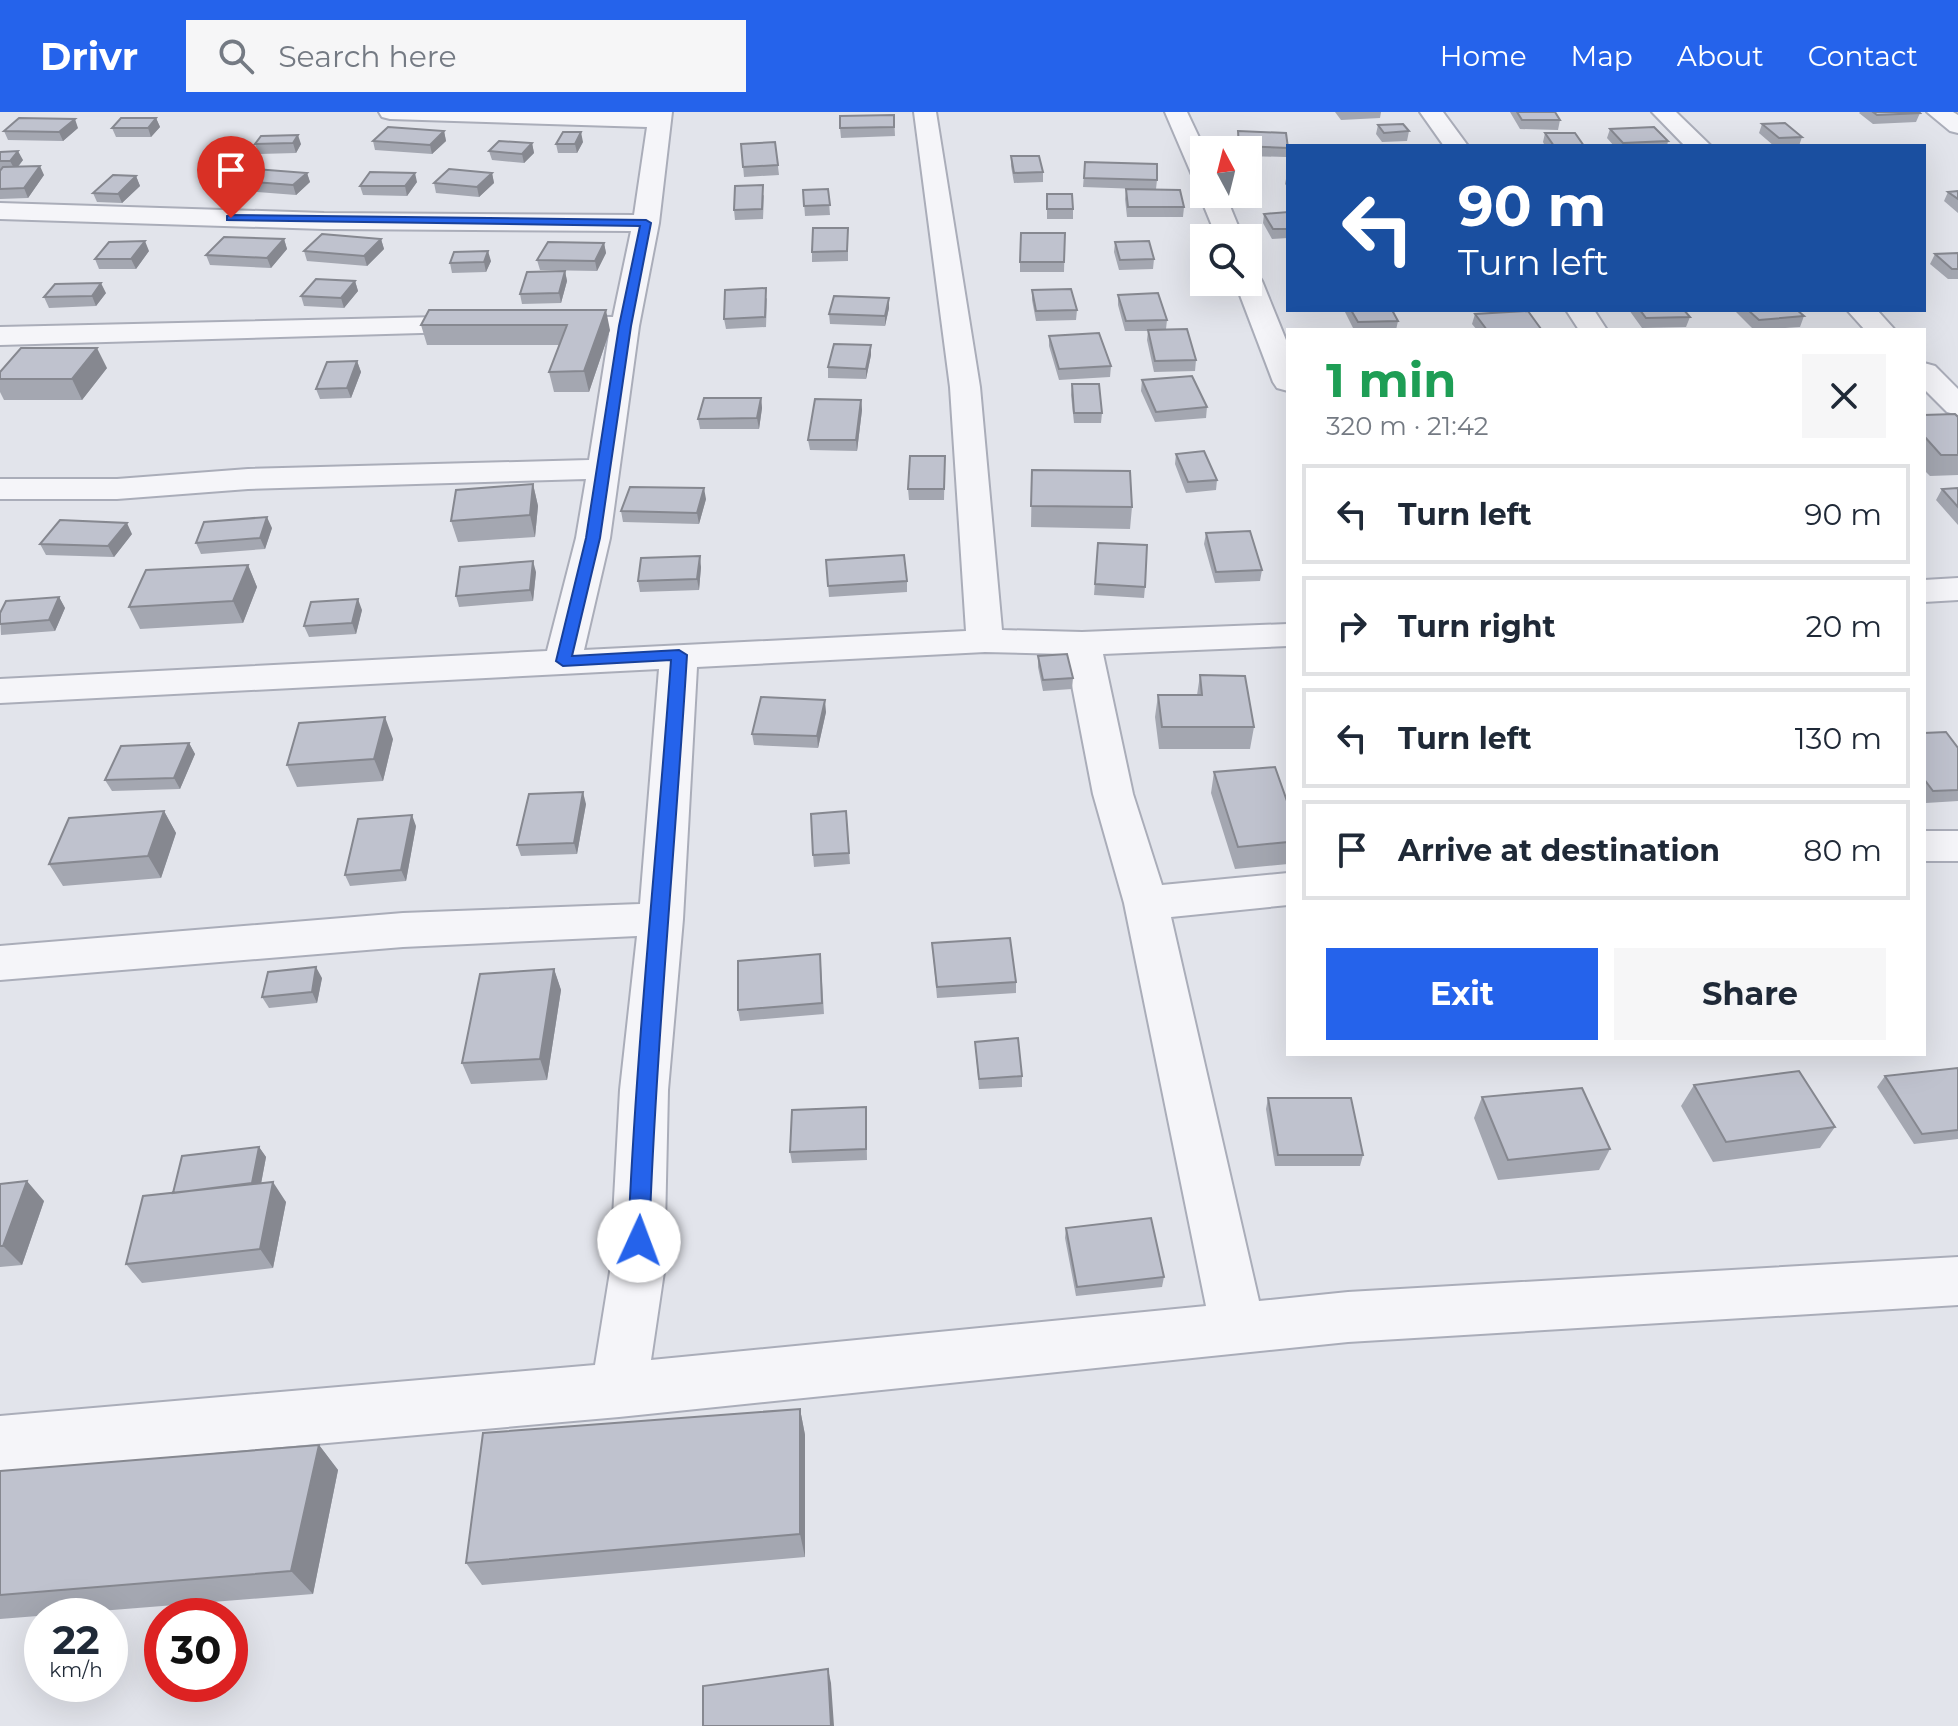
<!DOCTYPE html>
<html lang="en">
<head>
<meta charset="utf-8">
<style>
  :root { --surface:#fff; --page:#f6f6f7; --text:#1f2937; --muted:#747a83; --line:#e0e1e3; --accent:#2563eb }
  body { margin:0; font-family:Montserrat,sans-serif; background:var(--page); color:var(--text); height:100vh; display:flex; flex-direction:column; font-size:30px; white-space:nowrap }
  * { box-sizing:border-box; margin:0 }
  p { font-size:26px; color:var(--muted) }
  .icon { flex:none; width:44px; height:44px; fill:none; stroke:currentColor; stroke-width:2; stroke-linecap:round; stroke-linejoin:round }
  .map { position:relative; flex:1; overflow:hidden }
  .panel { position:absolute; left:1286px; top:216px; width:640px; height:728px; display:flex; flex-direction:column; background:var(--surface); border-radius:0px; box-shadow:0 8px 32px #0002 }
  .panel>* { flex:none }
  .top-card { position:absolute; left:1286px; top:32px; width:640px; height:168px; border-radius:0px; box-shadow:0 8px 32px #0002; background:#1a4fa0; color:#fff; overflow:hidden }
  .needle { width:52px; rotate:353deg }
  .buttons { position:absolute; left:1190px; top:24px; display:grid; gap:16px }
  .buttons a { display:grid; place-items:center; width:72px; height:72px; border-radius:0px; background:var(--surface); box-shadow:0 8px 32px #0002; font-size:40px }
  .speed { position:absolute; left:24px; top:1486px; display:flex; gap:16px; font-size:40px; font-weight:700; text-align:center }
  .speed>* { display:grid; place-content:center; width:104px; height:104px; border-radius:50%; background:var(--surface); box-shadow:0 8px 32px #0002; line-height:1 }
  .speed small { font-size:20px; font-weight:400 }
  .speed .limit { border:12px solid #d22; background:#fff; color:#111 }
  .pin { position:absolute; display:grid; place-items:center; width:68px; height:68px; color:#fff; margin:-82px -34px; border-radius:50% 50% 50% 0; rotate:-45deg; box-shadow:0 0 8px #0007 }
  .pin .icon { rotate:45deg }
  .me { position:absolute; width:88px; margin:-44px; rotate:2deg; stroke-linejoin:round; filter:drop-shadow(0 0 6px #0008) }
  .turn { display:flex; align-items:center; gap:28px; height:168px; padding:0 40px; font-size:36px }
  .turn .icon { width:104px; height:104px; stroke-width:2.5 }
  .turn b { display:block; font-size:56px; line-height:68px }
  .round { display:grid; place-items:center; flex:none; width:84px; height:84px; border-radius:0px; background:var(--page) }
  .head { display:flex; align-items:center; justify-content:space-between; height:136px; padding:0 40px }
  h1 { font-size:48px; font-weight:700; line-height:60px; color:#1e9e55 }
  .primary-button { display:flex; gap:16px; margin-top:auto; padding:16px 40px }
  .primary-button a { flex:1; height:92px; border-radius:0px; background:var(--accent); color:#fff; font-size:32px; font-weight:700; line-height:92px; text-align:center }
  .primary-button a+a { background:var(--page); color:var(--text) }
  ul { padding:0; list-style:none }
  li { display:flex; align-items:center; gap:24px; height:100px; margin:0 16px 12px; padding:0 24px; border:4px solid var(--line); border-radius:0px }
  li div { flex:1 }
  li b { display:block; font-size:30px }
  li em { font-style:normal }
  header { display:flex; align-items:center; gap:48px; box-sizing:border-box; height:112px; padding:0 40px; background:var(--accent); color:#fff }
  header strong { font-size:38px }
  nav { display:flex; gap:44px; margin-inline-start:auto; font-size:28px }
  .search { width:560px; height:72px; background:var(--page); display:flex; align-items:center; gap:20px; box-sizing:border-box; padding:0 28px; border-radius:0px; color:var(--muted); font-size:30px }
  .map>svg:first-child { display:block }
</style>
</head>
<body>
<header>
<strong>Drivr</strong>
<div class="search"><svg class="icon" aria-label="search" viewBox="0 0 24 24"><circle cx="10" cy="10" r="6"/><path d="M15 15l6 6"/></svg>Search here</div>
<nav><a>Home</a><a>Map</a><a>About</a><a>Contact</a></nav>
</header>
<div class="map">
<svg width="1958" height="1614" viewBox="0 0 1958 1614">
  <rect width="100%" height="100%" fill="#e2e4eb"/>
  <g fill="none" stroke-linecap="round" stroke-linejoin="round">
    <g stroke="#aaadb9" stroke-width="4">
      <path id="minor" d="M379,0H672L659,111L639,214L610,426L584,538L966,519L950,275L914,0H936L980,275L1002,518L1082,520L1288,512V534L1103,542L1133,682L1162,773L1288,761V793L1171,805L1259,1189L1348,1180L1958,1145V1193L1348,1230L619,1305L0,1360V1304L595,1253L610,1160L620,978L637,824L403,835L0,868V834L403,801L640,792L659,557L0,591V567L547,539L576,426L586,367L248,377L117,387H0V367H117L248,357L589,348L609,222L540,219L536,213L540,207L550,204L613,205L631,119L324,117L0,107V91L324,101L634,103L647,15L390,7L382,5ZM985,540L1066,542L1093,682L1124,791L1206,1194L651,1248L664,1160L668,978L683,807L697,555Z
        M1165,0H1187L1205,38L1204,70L1195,68L1192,63Z
        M1420,0H1443L1468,34H1444Z
        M1652,0H1676L1711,34H1685Z
        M1927,0H1953L1958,3V21L1950,19Z
        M1204,76V82H1225L1243,126H1217L1199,82Z
        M1248,161L1258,163L1262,169L1288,233V279L1277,276L1273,270L1235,170H1248Z
        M1566,198H1594L1607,218H1579Z
        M1847,198H1877L1895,218H1865Z
        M481,204L491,207L495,213L491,219L0,233V215Z
        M1924,251L1935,254L1958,277V303L1947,300L1924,277Z
        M1958,466V488L1924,490V468Z
        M1924,719H1958V749H1924Z"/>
    </g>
    <use href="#minor" fill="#f5f5f9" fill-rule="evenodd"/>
  </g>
  <path fill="#a4a7b1" d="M1335,0H1381L1380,6L1341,8Z
    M1510,0H1555L1560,8L1558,18L1520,17Z
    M1860,0H1919L1920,1L1916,10L1873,12L1859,1Z
    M894,3L895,24L841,26L840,16Z
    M156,6L160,15L151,25H116L112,16Z
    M1762,12L1802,25L1799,34H1774L1759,21Z
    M1378,13L1409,19L1407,29L1382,30L1376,22Z
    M78,16L63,29L8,28L4,19Z
    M1610,17L1668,29L1667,34H1614L1607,26Z
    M444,19L446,29L432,42L375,38L373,29Z
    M1238,19L1288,36L1286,45L1248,44V38H1237Z
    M1545,21L1584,34H1545L1543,30Z
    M261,24L301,32L296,41L259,42L255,32Z
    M583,30L577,41H558L556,32Z
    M775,30L779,63L744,65L741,32Z
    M532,31L534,41L524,51L492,48L489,39Z
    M0,40L23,48L18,55L44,63L28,86L0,87Z
    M1011,44L1043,60V70L1014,71L1011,54Z
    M1085,50L1157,68L1156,77L1184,95L1183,105H1127L1125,87L1126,77H1139L1083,75Z
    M307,61L310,70L296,83L244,79L240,69Z
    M492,61L494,71L479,85L436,81L434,71Z
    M1287,62H1288V76L1285,72Z
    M136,64L140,74L122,91L97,90L93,81Z
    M417,70L407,84L363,83L360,74Z
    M828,77L830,103L805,104L803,78Z
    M1958,79V101L1944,89L1948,80Z
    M1047,82L1073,97V107H1047Z
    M764,83L763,107L735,108L734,98Z
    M1288,100V126L1272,127L1263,111L1264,102Z
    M848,116V149L812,150V140Z
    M1065,121L1064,160H1020V150Z
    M284,127L287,137L271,156L210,153L206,143Z
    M381,127L384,137L367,154L307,149L304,139Z
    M1115,130L1154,147L1153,157L1119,158L1114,140Z
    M604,131L606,141L597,159L540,158L537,148Z
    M149,139L136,157H99L95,147Z
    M1958,141V167H1948L1930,152L1935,142Z
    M491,149L486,160L452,161L450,151Z
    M565,159L567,169L561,191L522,192L520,182Z
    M355,169L358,179L344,196L304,194L301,184Z
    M1032,178L1077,198L1076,208L1036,209L1032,188Z
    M106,181L96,194L49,196L44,185Z
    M1118,183L1167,208L1166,217L1196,248L1195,259L1154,260L1147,228L1148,219H1125L1118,193Z
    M767,186L766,215L726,217L724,207Z
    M889,196L885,214L830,212L829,202Z
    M429,198L610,218L589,280H554L549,260L559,233H427L421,213Z
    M1344,198H1392L1398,209L1396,218H1354Z
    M1629,198H1684L1690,205L1686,215L1642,216Z
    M1734,198H1797L1804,204L1800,215L1754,218Z
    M1475,202L1541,217L1477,218L1472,212Z
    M1049,224L1111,254L1110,265L1059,268L1049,234Z
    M871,243L866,267L828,266V255Z
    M357,249L361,260L351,286L320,287L316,277Z
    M107,256L82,288H4L0,280V260Z
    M1142,268L1207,295L1206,306L1155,310L1141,279Z
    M1072,272L1102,301L1101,311H1074L1071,283Z
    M761,286L762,296L759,317H700L698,307Z
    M861,288L862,298L857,339L810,338L808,328Z
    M1924,300L1926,303L1958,305V363L1930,364L1924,358Z
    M1176,342L1217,368L1216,378L1186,381L1175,352Z
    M945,344L944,388H909L908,377Z
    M1032,358L1132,395L1130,417L1031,415Z
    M533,372L538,394L535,425L458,430L451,409Z
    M1958,376V413L1936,388L1942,377Z
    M706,387L699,412L623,410L621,399Z
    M272,416L265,437L201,442L196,431Z
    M1206,421L1262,458L1260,469L1215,471L1204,432Z
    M132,422L114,445L46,443L40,432Z
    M1098,431L1145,475L1144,486L1094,483Z
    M826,448L907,469V480L829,485Z
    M248,453L257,475L243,511L140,517L129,495Z
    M701,455L699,478L640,480L638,469Z
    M536,460L533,489L459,495L456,484Z
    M59,485L65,496L55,519L1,523L0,501Z
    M362,498L356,522L309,525L304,514Z
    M1038,544L1073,566L1072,577L1043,579L1038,555Z
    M1200,563L1254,615L1250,637H1159L1155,605L1158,583H1197Z
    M826,600L818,636L754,633L752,622Z
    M1924,621L1958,636V689L1926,691L1924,688Z
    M393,627L383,669L297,675L287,653Z
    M189,631L195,642L180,677L112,679L105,668Z
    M1214,660L1288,692V752L1235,757L1211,681Z
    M586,692L577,742L521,744L517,733Z
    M164,699L176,721L161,766L63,774L49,752Z
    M846,699L850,752L814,755L813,743Z
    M416,714L406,769L350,774L345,763Z
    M932,831L1016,870V881L937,886Z
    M821,854L824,902L740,909L738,898Z
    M554,857L561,878L547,968L471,972L462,951Z
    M322,866L317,891L269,896L262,885Z
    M975,930L1022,964V975L979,977Z
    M1958,956V1027L1914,1032L1877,975L1885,964Z
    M1694,973L1835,1015L1820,1036L1713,1050L1681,994Z
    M1482,985L1610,1037L1599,1058L1498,1068L1474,1006Z
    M1268,986L1363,1043L1360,1054H1275L1266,997Z
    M866,995L867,1048L792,1051L790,1040Z
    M259,1035L266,1045L261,1072L286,1090L273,1156L142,1171L126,1152L173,1081Z
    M0,1072L44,1089L22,1153L0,1155Z
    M1066,1116L1164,1165L1162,1175L1076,1184L1065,1126Z
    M800,1297L805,1323V1445L482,1473L466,1451Z
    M319,1333L338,1358L313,1482L0,1507V1359Z"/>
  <path fill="#868890" d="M156,6L160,15L151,25L148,16Z
    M75,7L78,16L63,29L59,20Z
    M444,19L446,29L432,42L430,33Z
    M581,20L583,30L577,41L575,32Z
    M298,23L301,32L296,41L293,31Z
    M532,31L534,41L524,51L522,42Z
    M18,39L23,48L15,58L10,49Z
    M40,54L44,63L28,86L24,76Z
    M307,61L310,70L296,83L293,73Z
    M415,61L417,70L407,84L405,74Z
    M492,61L494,71L479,85L477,75Z
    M136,64L140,74L122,91L118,82Z
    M284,127L287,137L271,156L267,146Z
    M381,127L384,137L367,154L364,144Z
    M145,129L149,139L136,157L131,147Z
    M604,131L606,141L597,159L595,149Z
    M488,139L491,149L486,160L484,150Z
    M565,159L567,169L561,191L559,181Z
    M355,169L358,179L344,196L341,186Z
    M101,171L106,181L96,194L92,184Z
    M889,186V196L885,214V204Z
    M606,198L610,218L589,280L584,259Z
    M871,233V243L866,267V257Z
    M97,236L107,256L82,288L72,267Z
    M357,249L361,260L351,286L347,276Z
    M761,286L762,296L759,317L757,306Z
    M861,288L862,298L857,339L856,328Z
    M533,372L538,394L535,425L530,403Z
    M704,376L706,387L699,412L697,401Z
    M267,405L272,416L265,437L260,426Z
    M127,411L132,422L114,445L108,434Z
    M700,444L701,455L699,478L697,467Z
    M533,449L536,460L533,489L530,478Z
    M248,453L257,475L243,511L233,489Z
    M59,485L65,496L55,519L49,508Z
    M358,487L362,498L356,522L352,511Z
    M825,588L826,600L818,636L817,624Z
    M385,605L393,627L383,669L374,647Z
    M189,631L195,642L180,677L174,666Z
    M583,680L586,692L577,742L574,731Z
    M164,699L176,721L161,766L148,744Z
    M412,703L416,714L406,769L401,758Z
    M316,855L322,866L317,891L312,880Z
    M554,857L561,878L547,968L540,947Z
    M259,1035L266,1045L259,1082L252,1071Z
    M27,1069L44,1089L22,1153L3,1134Z
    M273,1070L286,1090L273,1156L260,1137Z
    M800,1297L805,1323V1445L800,1422Z
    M319,1333L338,1358L313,1482L291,1459Z
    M828,1557L831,1571L834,1614H831Z"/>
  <path fill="#bfc2ce" stroke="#868890" stroke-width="2" d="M1517,0H1555L1560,8H1522Z
    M1873,0H1919L1920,1L1877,3Z
    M894,3V15L840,16V4Z
    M19,6L75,7L59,20L4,19Z
    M121,6H156L148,16H112Z
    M1785,11L1802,25L1779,26L1762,12Z
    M1403,12L1409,19L1384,21L1378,13Z
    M388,15L444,19L430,33L373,29Z
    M1654,15L1668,29L1623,31L1610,17Z
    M1238,19L1286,21L1288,36L1239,34Z
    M563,20H581L575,32H556Z
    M1545,21H1575L1584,34H1554Z
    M298,23L293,31L255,32L261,24Z
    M499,29L532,31L522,42L489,39Z
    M775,30L778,53L743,55L741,32Z
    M18,39L10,49H0V40Z
    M1011,44H1039L1043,60L1014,61Z
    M1085,50L1157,52V68L1084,66Z
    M40,54L24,76L0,77V59L3,55Z
    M255,57L307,61L293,73L240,69Z
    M449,57L492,61L477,75L434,71Z
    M370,60L415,61L405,74H360Z
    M113,63L136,64L118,82L93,81Z
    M763,73L762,97L734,98L735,74Z
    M828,77L830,93L804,94L803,78Z
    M1126,77L1180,78L1184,95H1128Z
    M1958,79V87L1948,80Z
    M1047,82H1072L1073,97H1047Z
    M1288,100V117H1273L1264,102Z
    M813,116H848L847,139L812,140Z
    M1021,121H1065L1064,150H1020Z
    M322,122L381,127L364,144L304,139Z
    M224,125L284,127L267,146L206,143Z
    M145,129L131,147H95L109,130Z
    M1149,129L1154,147L1120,148L1115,130Z
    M548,130L604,131L595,149L537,148Z
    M488,139L484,150L450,151L454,140Z
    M1958,141V157H1952L1935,142Z
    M565,159L559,181L520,182L527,160Z
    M316,167L355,169L341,186L301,184Z
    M101,171L92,184L44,185L55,172Z
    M766,176L765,205L724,207L725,178Z
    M1071,177L1077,198L1036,199L1032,178Z
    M1158,181L1167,208L1126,209L1118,183Z
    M834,184L889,186L885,204L829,202Z
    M429,198H606L584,259L549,260L567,213H421Z
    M1351,198H1392L1398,209L1358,210Z
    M1640,198H1684L1690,205L1646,206Z
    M1748,198H1797L1804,204L1759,208Z
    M1528,199L1541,217L1487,218L1475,202Z
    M1187,217L1196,248L1155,249L1148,218Z
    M1099,221L1111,254L1059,257L1049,224Z
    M834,232L871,233L866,257L828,255Z
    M21,236H97L72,267H0V260Z
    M357,249L347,276L316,277L327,250Z
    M1192,264L1207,295L1156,300L1142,268Z
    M1072,272H1099L1102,301H1074Z
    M704,286H761L757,306L698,307Z
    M815,287L861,288L856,328H808Z
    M1955,302L1958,305V343H1941L1924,324V303Z
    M1204,339L1217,368L1188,370L1176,342Z
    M910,344H945L944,377H908Z
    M1032,358L1130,359L1132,395L1031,394Z
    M533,372L530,403L451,409L456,378Z
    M630,375L704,376L697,401L621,399Z
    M1958,376V395L1942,377Z
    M267,405L260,426L196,431L204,410Z
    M60,408L127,411L108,434L40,432Z
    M1250,419L1262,458L1216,460L1206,421Z
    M1098,431L1147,433L1145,475L1095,472Z
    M904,443L907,469L828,474L826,448Z
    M700,444L697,467L638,469L641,446Z
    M533,449L530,478L456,484L460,455Z
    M248,453L233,489L129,495L146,458Z
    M59,485L49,508L0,512V501L6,489Z
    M358,487L352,511L304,514L311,490Z
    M1067,542L1073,566L1043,568L1038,544Z
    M1200,563L1245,564L1254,615H1162L1158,583H1202Z
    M761,585L825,588L817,624L752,622Z
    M385,605L374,647L287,653L299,611Z
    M1946,620L1958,636V678L1933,679L1924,667V621Z
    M189,631L174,666L105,668L121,634Z
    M1275,655L1288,692V730L1238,735L1214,660Z
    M583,680L574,731L517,733L529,682Z
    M164,699L148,744L49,752L69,706Z
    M846,699L849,741L813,743L811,702Z
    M412,703L401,758L345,763L358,707Z
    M1010,826L1016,870L937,875L932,831Z
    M820,842L822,891L738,898V849Z
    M316,855L312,880L262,885L268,860Z
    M554,857L540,947L462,951L480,862Z
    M1018,926L1022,964L979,967L975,930Z
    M1958,956V1018L1922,1022L1885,964Z
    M1799,959L1835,1015L1726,1030L1694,973Z
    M1582,976L1610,1037L1508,1048L1482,985Z
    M1268,986H1351L1363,1043H1278Z
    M866,995V1037L790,1040L792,998Z
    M259,1035L252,1071L173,1081L182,1044Z
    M27,1069L3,1134H0V1072Z
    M273,1070L260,1137L126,1152L143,1084Z
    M1151,1106L1164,1165L1077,1175L1066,1116Z
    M800,1297V1422L466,1451L483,1321Z
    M319,1333L291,1459L0,1483V1359Z
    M828,1557L831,1614H703V1574Z"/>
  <path fill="#2563eb" stroke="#184099" stroke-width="2" d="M231,103L646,108L651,111L631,214L600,426L572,544L679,538L687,543C675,738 656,934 649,1129L646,1136L639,1139L631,1136L628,1129C636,935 657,742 671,548L563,554L556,549L586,426L619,214L640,114L227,108V104Z"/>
</svg>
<div class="buttons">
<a><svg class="needle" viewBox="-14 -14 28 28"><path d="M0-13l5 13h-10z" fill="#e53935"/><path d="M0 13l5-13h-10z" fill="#747a83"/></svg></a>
<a><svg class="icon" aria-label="search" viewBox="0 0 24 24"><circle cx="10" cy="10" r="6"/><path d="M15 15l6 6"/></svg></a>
</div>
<div class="speed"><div>22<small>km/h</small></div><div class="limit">30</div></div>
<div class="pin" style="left:231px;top:106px;background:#d93025"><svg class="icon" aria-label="arrive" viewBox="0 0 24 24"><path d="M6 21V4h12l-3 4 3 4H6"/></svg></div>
<svg class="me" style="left:639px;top:1129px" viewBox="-20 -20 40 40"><circle r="19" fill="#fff"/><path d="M0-13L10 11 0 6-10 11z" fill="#2563eb"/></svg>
<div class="top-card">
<div class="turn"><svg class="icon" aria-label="left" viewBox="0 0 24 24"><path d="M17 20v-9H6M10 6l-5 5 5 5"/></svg><div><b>90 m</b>Turn left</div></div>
</div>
<section class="panel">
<div class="head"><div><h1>1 min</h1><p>320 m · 21:42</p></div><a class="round"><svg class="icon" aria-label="close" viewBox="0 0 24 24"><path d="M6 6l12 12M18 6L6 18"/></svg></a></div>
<ul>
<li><svg class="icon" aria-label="left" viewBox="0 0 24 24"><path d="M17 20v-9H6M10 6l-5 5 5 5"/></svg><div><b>Turn left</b></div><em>90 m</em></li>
<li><svg class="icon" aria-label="right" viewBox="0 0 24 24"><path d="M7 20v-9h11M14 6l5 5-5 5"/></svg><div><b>Turn right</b></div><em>20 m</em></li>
<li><svg class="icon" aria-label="left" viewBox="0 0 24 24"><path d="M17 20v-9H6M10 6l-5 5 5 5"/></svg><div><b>Turn left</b></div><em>130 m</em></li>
<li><svg class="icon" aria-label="arrive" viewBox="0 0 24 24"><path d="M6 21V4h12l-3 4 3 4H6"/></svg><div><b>Arrive at destination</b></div><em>80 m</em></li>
</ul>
<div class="primary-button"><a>Exit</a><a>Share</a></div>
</section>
</div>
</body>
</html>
